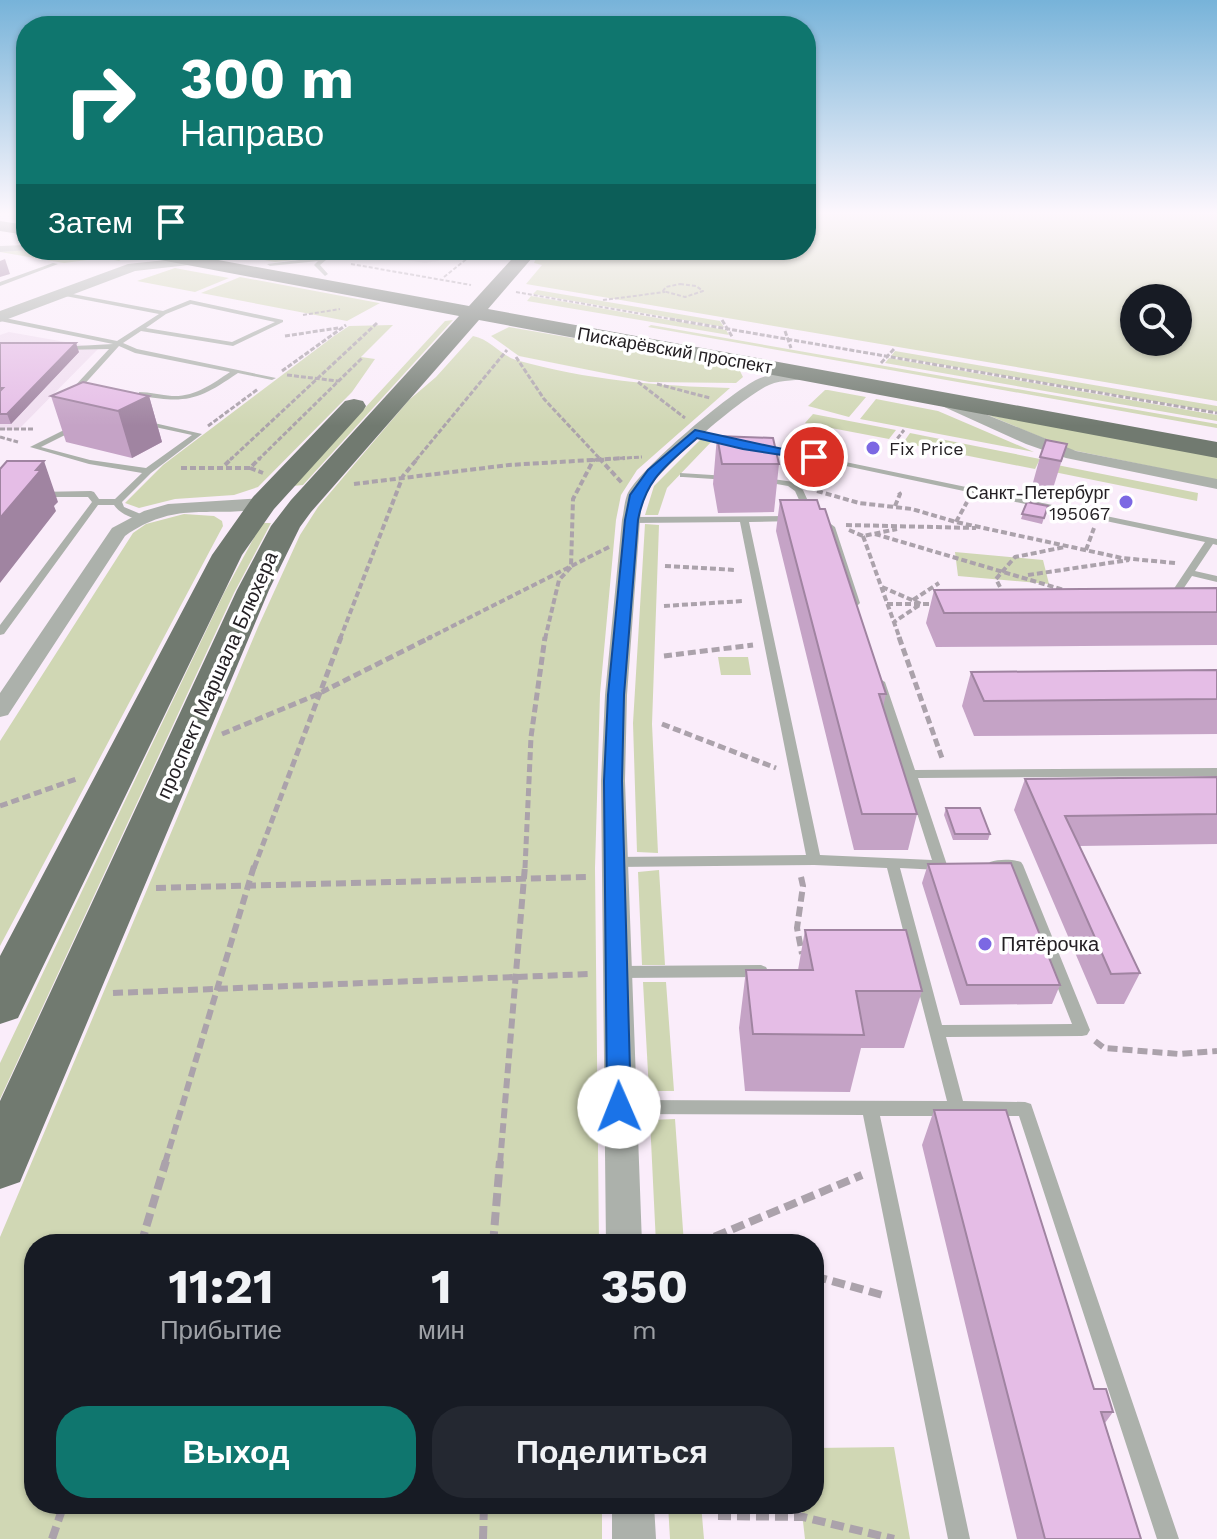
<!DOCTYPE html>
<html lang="ru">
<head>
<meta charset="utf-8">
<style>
  :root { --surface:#171b24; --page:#242831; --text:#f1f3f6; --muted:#9ea1a6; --accent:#0f766e }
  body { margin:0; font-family:"Work Sans",sans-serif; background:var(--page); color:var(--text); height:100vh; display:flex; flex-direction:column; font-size:30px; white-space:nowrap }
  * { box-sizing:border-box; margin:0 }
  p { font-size:26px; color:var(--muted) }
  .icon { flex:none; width:44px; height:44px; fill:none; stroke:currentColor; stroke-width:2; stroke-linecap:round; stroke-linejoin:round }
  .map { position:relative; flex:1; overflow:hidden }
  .sheet { position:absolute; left:24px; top:1234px; width:800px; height:280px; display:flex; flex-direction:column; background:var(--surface); border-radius:32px; box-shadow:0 2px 6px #0004 }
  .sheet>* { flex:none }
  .top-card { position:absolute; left:16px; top:16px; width:800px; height:244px; border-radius:32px; box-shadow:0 2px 6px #0004; background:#0f766e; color:#fff; overflow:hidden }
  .fabs { position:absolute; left:1120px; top:284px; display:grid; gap:16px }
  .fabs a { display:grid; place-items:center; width:72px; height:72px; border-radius:50%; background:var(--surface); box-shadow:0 2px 6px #0004; font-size:40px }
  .pin { position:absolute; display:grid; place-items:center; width:68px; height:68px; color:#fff; margin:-34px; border:4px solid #fff; border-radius:50%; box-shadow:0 2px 8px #0007 }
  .me { position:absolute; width:88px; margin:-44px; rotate:359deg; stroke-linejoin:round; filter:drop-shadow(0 0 6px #0008) }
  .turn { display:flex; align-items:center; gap:28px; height:168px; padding:0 32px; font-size:36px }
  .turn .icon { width:104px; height:104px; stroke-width:2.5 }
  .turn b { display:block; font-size:56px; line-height:68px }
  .then { display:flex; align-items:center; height:76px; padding:0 32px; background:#0003; gap:16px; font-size:30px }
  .eta { display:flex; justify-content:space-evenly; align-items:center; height:136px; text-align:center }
  .eta b { font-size:48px; font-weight:700; line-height:56px }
  .cta { display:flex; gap:16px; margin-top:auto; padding:16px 32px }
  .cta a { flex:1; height:92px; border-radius:32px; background:var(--accent); color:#fff; font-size:32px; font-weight:700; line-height:92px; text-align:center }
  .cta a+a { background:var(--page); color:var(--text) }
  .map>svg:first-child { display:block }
</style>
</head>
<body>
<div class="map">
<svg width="1217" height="1539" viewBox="0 0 1217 1539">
  <rect width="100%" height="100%" fill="#faedfa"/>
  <path fill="#f0def0" d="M340,250H451L438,261L425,263Z
    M9,332L99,348L18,430H0V335Z"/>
  <path fill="#d0d7b4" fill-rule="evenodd" d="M806,211H1217V401L526,284L542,265L534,263L540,250H806ZM1178,298V342H1134V298Z
    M26,250H110L127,256L119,261L103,258L64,263L0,252Z
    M209,250H280L315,258L275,262Z
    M175,268L180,269L229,278L195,292L137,281Z
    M240,277L379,303H380L347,321L201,293Z
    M537,290L720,321L724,327L533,294Z
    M531,296L726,330L729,335L527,301Z
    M453,320L303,485L293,486L445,321Z
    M393,325L361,357L375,359L352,392L258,487L234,495L175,499L139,508L125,503L163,465L334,336L349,326Z
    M651,325L1217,424V428L648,327Z
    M509,327L738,367L743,377L736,383L649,382L519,356L491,336Z
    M473,336C490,339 500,355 516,360C586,380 658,386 730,388L637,470L621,495L616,520L600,694L595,868L599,1244H34V1504H602V1539H0V1237L258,627L300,535L318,507L409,400L436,377Z
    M895,351L1217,406V412L891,356Z
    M889,358L1217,415V421L885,363Z
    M825,390H828L866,397L849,417L808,406Z
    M876,399L938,411L1034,452L860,419Z
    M813,414L896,430L889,439L805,423Z
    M988,415L1217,454V480L1072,450Z
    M910,433L1040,459L1035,469L903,443Z
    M702,438L713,440L667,488L658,515H645L654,486Z
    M1057,465L1198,493L1197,501L1054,472Z
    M184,514L214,516L222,521L223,526L0,946V741L133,533L146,524Z
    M262,523H271L234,593L0,1099V1063L224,593Z
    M645,524L659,525L652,724L658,853L637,852L633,723Z
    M955,552L1043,560L1049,584L958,576Z
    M718,657H748L751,675H721Z
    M659,870L665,965H642L638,872Z
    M643,982H666L674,1091H649Z
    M675,1119L684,1244H656L650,1120Z
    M894,1447L910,1539H805L801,1504H814V1448Z
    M668,1504H701L704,1539H670Z"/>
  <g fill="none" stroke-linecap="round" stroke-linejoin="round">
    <path stroke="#aba2ab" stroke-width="2" stroke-dasharray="4 2" stroke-linecap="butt" d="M351,264L471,285
      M444,277L478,250
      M680,284L696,286L703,291L685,297L663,291L666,287Z
      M516,292L682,321
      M603,300L665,292
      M303,315L340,309"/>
    <path stroke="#aba2ab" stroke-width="3" stroke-dasharray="5 2" stroke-linecap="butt" d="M670,319L1217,413
      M722,320L733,338
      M785,331L791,348
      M285,336L338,328
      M516,357L544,399L601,460
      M881,363L894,349
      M282,371L346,325
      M287,375L338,381
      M638,382L685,418
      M657,384L710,398
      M208,426L258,389
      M0,429H35
      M0,437L18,442
      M893,444L904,430
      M230,460L377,323
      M258,460L362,358
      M416,460L507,350
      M592,460L642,457"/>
    <path stroke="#aba2ab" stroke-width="4" stroke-dasharray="6 3" stroke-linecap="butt" d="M599,458L623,484
      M225,465L232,458
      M181,468H250L260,458
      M250,468L263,473
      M354,484L509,465L625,458
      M817,491L859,503L912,509L956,522L1122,558L1175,563
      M895,506L900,494L897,490
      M956,522L967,502
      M846,525L976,528
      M849,530L863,536L897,529
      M875,534L1064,590
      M863,536L900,639
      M1086,550L1094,528
      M665,566L736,570
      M1028,575L1129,560
      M882,587L921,604L894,622
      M1004,595L996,579L1015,557L1065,547
      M913,600L939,583
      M887,604H936
      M664,606L743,601
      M340,639L403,476L418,458
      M427,639L609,547
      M545,639L559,580L571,567L573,499L594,459"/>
    <path stroke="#aba2ab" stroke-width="5" stroke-dasharray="8 4" stroke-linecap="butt" d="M899,637L942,758
      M664,656L753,645
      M662,724L776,768
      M222,734L316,695L431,637
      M0,806L79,778
      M254,868L341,637
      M525,868L531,737L545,637"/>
    <path stroke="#aba2ab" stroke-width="6" stroke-dasharray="10 5" stroke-linecap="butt" d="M801,877L803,886L797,928L802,954
      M156,888L590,877
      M113,993L590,974
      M1095,1041L1104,1048L1179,1054L1217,1051
      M165,1163L254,866
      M500,1163L525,866"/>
    <path stroke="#aba2ab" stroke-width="8" stroke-dasharray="13 6" stroke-linecap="butt" d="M141,1244L166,1161
      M493,1244L500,1161
      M697,1244L862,1175
      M814,1276L886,1296
      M718,1516L803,1517L894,1539
      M52,1539L64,1504
      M483,1539L484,1504"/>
    <path fill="#acb1ab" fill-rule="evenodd" d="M343,250H351L326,260L320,265L328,274L325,276L314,265L318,261L270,266L267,264L323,257Z
      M393,250H427L424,252Z
      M53,263L58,264L0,286V282Z
      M62,292L163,311L190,300L283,320V322L233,346L141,331L123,343L137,349L276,378L272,380L238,373C200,399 188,404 142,396H139V392C150,392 161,395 172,396C195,397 212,384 230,372L135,353L119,346L80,389L84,392L83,394L73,392V388L109,349L61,350L59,349V347L113,344L0,321V317L117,341L159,314L60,295ZM191,304L275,322L232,342L146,328L166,314Z
      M141,420L202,434L151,473L122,502L124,507L143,515V519C133,520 119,513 114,505H98L4,634L0,635V625L92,502L88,497H39L36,496V492L91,491L94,492L99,499H115L142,473L89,464L30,447L78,423L82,425L81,427L41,447L90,460L146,468L192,435L141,424Z
      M692,431L734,440L735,442L731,444L692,435Z
      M758,444L1217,539V545L1213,544L1195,571L1217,576V582L1192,576L1173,604H1167L1165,602L1205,542L761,448L757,446Z
      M680,473L728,476L732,478L728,480L683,477H680Z
      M759,477L794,482L803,490L812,510L835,527L860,603L858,605L855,606L850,603L828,530L805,513L795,491L788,486L759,481Z
      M791,516L795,519L794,521L749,522L820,855L932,860L875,682L880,679L885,682L915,770L1217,768V776L918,778L947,865L945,868L940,870L900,868L942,1025L1072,1024L1011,870L990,868L988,865L990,862C999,859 1012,859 1021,862L1023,865L1090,1030L1087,1035L1082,1036L946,1037L963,1101L1025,1102L1031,1104L1179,1539H1157L1019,1116H880L970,1539H948L863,1115L622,1114L616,1112L614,1107L616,1102L622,1100L947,1101L887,868L814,865L615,867L610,865L608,862L610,859L615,857L806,855L740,522L631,523L627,520L631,517Z
      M761,965L766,967L768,971L766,975L761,977L619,978L614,976L612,972L614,968L619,966Z"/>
    <path fill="#acb1ab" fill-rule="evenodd" d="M26,245V250H30L0,252V246Z
      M807,371L812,372V378C797,381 783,379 769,385C745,395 655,471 644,496C641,503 641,512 640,520L627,695L625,781L642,1244H606L601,781L605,695L622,520C624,512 624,503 627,495C638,470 732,391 758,379C774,372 790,372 807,371Z
      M936,394L1076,451L1217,479V489L1066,458L1026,444L931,401L929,398Z
      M263,498L272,503L269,507C214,520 179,498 125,536L8,715L0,717V693L112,528L144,511L168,504Z
      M612,1504H654L656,1539H612Z"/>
    <path fill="#acb1ab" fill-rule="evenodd" d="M193,257L198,258V264L135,271L0,322V311L128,264Z"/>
    <path fill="#717a70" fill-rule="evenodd" d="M0,221L26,225V235L0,231Z
      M125,250H164L469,306L520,250H539L488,309L1217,442V458L479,320L311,512L300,527L269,590L20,1182L0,1189V1101L237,590L271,526L291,500L459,316L134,255Z
      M354,399L363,401L366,406L363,411L274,509L242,555L18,1018L0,1024V956L212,555L253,497L345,401Z"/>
  </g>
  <path fill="#c5a3c6" d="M0,343L79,352L11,424H0Z
    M51,396H149L162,442L132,458L66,442Z
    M717,436L779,464L774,512L718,513L713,484Z
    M1067,444L1049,501L1029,497L1040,457Z
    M780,500L886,694L883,707L917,814L908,850H854L776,531Z
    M1027,502L1048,506L1042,524L1021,519Z
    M1217,588V645L936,647L926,623L934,590Z
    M1217,670V734L974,736L962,706L971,672Z
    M1217,777V844L1079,846L1140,973L1124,1004H1097L1014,810L1025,779Z
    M946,808L990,834L988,840H953L944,815Z
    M928,864L1060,985L1052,1004L960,1005L922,883Z
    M805,930L922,991L904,1048H861L850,1092L745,1091L739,1028L746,970H798Z
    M934,1110L1094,1389L1113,1412L1105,1423L1141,1539H1017L922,1145Z"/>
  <path fill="#a084a1" d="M5,259L10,274L0,277V261Z
    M76,343L79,352L11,424L7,414Z
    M149,396L162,442L132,458L118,411Z
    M44,461L58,502L54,506L56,511L0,583V518Z"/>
  <path fill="#e5bde6" stroke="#a084a1" stroke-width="2" d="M0,343H76L7,414H0V391L3,388H0Z
    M83,382L149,396L118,411L51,396Z
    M717,436L773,438L779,464H722Z
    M1046,440L1067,444L1061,461L1040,457Z
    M7,461H44L36,470H41L0,518V469Z
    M780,500H817L820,509H825L886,694H879L917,814H862Z
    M1027,502L1048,506L1044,518L1022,514Z
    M1217,588V612L944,613L934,590Z
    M1217,670V699L984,701L971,672Z
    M1217,777V814L1065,816L1140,973L1111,974L1025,779Z
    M946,808H980L990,834H955Z
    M1011,863L1060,985H967L928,864Z
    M805,930H906L922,991H856L864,1035L753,1034L746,970H813Z
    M934,1110H1006L1094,1389H1106L1113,1412H1101L1141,1539H1045Z"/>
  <linearGradient id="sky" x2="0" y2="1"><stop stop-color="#77b3d9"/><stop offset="0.5" stop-color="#fdf7fd"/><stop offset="1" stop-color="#fdf7fd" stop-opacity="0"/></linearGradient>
  <rect width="1217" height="426" fill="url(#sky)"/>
  <path fill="#1a73e8" stroke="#114b97" stroke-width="2" d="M695,430L820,457L814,460L743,449L697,438C667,465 646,478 638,520L624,695L622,781L631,1107L628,1115L619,1118L610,1115L607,1107L604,781L608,695L625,520L630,495L648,470Z"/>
  <g fill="#7c68e3" stroke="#fff" stroke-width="3">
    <circle cx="873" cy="448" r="8"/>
    <circle cx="1126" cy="502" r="8"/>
    <circle cx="985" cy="944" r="8"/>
  </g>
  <g text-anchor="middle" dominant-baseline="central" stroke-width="7" stroke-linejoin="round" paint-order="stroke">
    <g font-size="18" fill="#242024" stroke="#fff">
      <text transform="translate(675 350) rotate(10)">Пискарёвский проспект</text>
    </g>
    <g font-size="18" fill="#242024" stroke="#fff" text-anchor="start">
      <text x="889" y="448">Fix Price</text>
      <text x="1110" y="492" text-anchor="end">Санкт-Петербург<tspan x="1110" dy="21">195067</tspan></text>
    </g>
    <g font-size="20" fill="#242024" stroke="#fff">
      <text transform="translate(217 675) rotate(-66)">проспект Маршала Блюхера</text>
    </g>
    <g font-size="20" fill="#242024" stroke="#fff" text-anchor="start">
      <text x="1001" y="944">Пятёрочка</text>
    </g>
  </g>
</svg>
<div class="fabs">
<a><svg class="icon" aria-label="search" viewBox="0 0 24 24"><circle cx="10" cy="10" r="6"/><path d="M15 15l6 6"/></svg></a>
</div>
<div class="pin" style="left:814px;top:457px;background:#d93025"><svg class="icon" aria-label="arrive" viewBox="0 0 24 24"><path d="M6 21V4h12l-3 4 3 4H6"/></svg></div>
<svg class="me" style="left:619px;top:1107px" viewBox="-20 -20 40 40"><circle r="19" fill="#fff"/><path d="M0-13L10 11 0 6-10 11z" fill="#1a73e8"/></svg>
<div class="top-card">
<div class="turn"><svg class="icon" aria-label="right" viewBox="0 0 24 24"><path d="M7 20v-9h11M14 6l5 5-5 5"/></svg><div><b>300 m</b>Направо</div></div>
<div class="then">Затем<svg class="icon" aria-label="arrive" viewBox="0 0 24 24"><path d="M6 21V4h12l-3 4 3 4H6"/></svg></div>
</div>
<section class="sheet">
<div class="eta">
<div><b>11:21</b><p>Прибытие</p></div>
<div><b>1</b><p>мин</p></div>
<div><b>350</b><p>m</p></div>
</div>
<div class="cta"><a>Выход</a><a>Поделиться</a></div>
</section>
</div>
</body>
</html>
